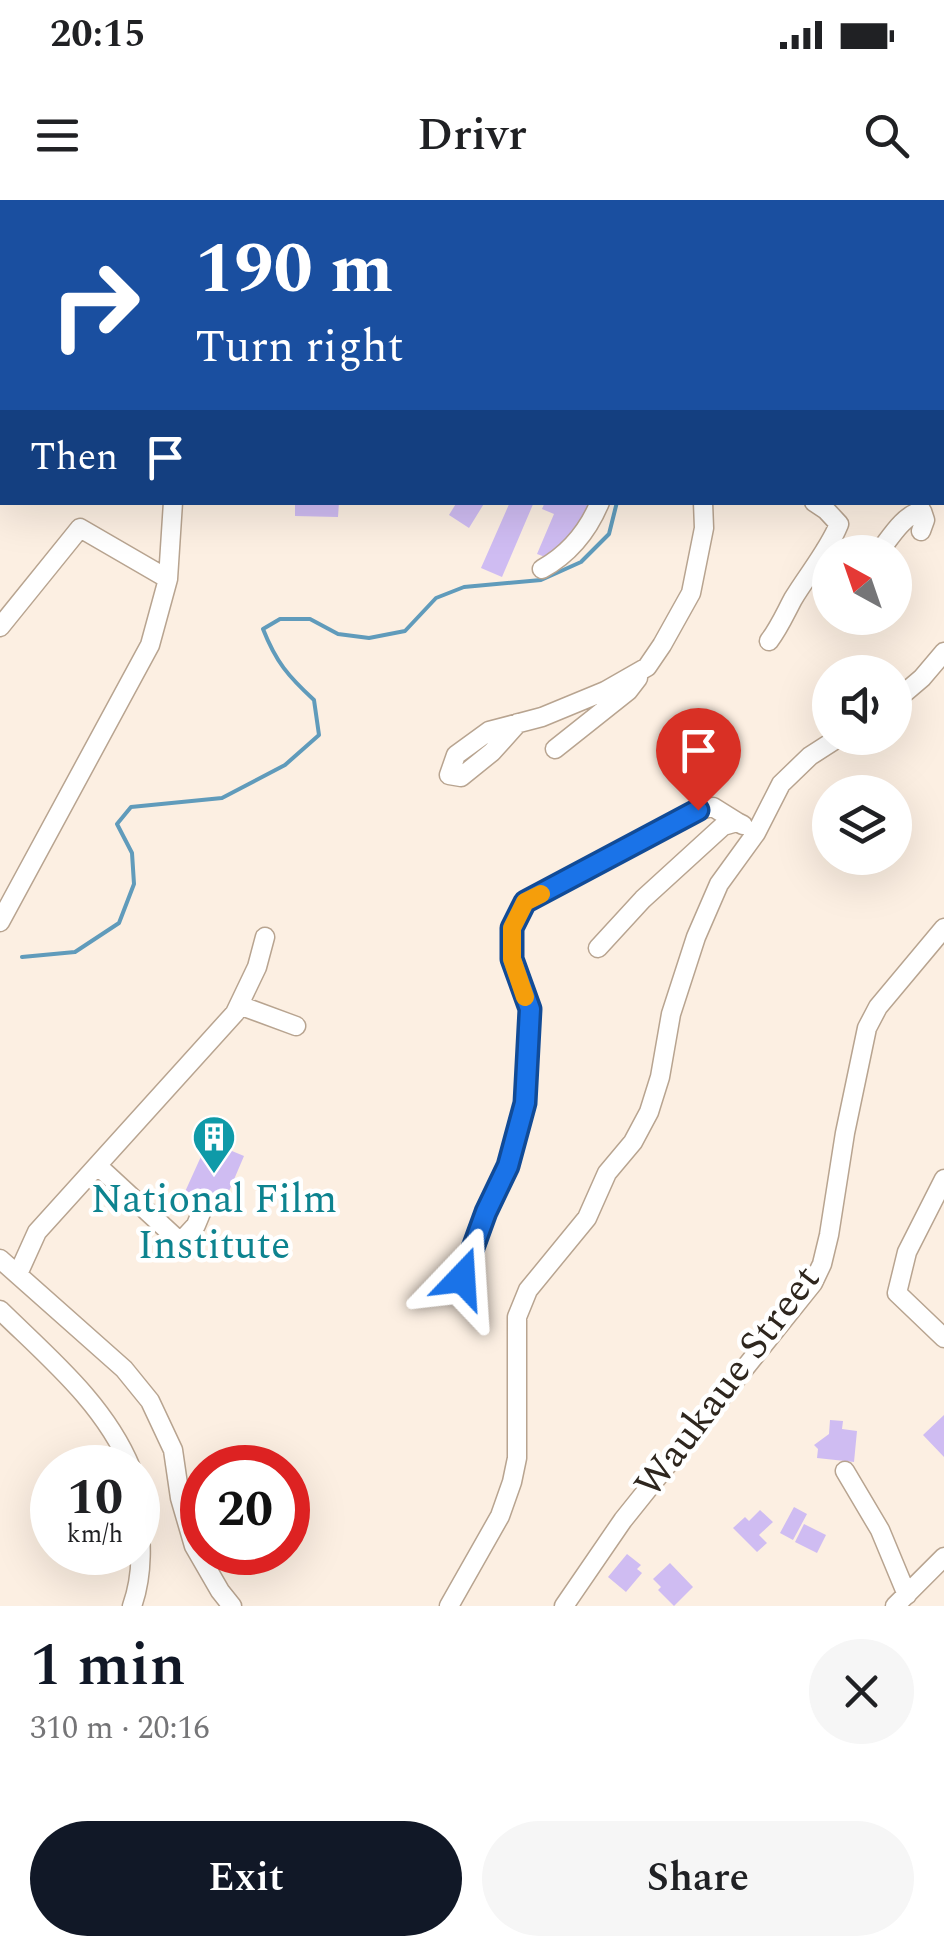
<!DOCTYPE html>
<html lang="en">
<head>
<meta charset="utf-8">
<style>
  :root { --surface:#fff; --page:#f6f6f6; --text:#202124; --muted:#757577; --accent:#111827 }
  body { margin:0; font-family:Spectral,serif; background:var(--page); color:var(--text); height:100vh; display:flex; flex-direction:column; font-size:38px; white-space:nowrap }
  * { box-sizing:border-box; margin:0 }
  p { font-size:32px; color:var(--muted) }
  .icon { flex:none; width:55px; height:55px; fill:none; stroke:currentColor; stroke-width:2; stroke-linecap:round; stroke-linejoin:round }
  .map { position:relative; height:1406px; overflow:hidden }
  .drawer { display:flex; flex-direction:column; background:var(--surface); flex:1 }
  .drawer>* { flex:none }
  .guide { position:absolute; left:0px; top:0px; width:945px; height:305px; box-shadow:0 10px 40px #0002; background:#1a4fa0; color:#fff; overflow:hidden }
  .needle { width:65px; rotate:320deg }
  .tools { position:absolute; left:812px; top:335px; display:grid; gap:20px }
  .tools a { display:grid; place-items:center; width:100px; height:100px; border-radius:50%; background:var(--surface); box-shadow:0 10px 40px #0002; font-size:50px }
  .speed { position:absolute; left:30px; top:1245px; display:flex; gap:20px; font-size:50px; font-weight:700; text-align:center }
  .speed>* { display:grid; place-content:center; width:130px; height:130px; border-radius:50%; background:var(--surface); box-shadow:0 10px 40px #0002; line-height:1 }
  .speed small { font-size:25px; font-weight:400 }
  .speed .limit { border:15px solid #d22; background:#fff; color:#111 }
  .pin { position:absolute; display:grid; place-items:center; width:85px; height:85px; color:#fff; margin:-102px -42px; border-radius:50% 50% 50% 0; rotate:-45deg; box-shadow:0 0 10px #0007 }
  .pin .icon { rotate:45deg }
  .me { position:absolute; width:110px; margin:-55px; rotate:20deg; stroke-linejoin:round; filter:drop-shadow(0 0 8px #0008) }
  .turn { display:flex; align-items:center; gap:35px; height:210px; padding:0 30px; font-size:45px }
  .turn .icon { width:130px; height:130px; stroke-width:2.5 }
  .turn b { display:block; font-size:70px; line-height:85px }
  .then { display:flex; align-items:center; height:95px; padding:0 30px; background:#0003; gap:20px; font-size:38px }
  .round { display:grid; place-items:center; flex:none; width:105px; height:105px; border-radius:52px; background:var(--page) }
  .head { display:flex; align-items:center; justify-content:space-between; height:170px; padding:0 30px }
  h1 { font-size:60px; font-weight:600; line-height:75px; color:var(--accent) }
  .primary-button { display:flex; gap:20px; margin-top:auto; padding:20px 30px }
  .primary-button a { flex:1; height:115px; border-radius:60px; background:var(--accent); color:#fff; font-size:40px; font-weight:600; line-height:115px; text-align:center }
  .primary-button a+a { background:var(--page); color:var(--text) }
  .status { display:flex; justify-content:space-between; align-items:center; height:70px; padding:0 50px; background:var(--surface); direction:ltr }
  .status svg { height:28px; fill:currentColor }
  header { display:flex; justify-content:space-between; align-items:center; height:130px; padding:0 30px; background:var(--surface); font-size:45px; font-weight:600 }
  .map>svg:first-child { display:block }
</style>
</head>
<body>
<div class="status"><b>20:15</b><svg viewBox="0 0 49 12"><path d="M0 12V9h3v3zM5 12V6h3v6zM10 12V3h3v9zM15 12V0h3v12zM26 1h20v11H26zM47 4h2v5h-2z"/></svg></div>
<header><svg class="icon" aria-label="menu" viewBox="0 0 24 24"><path d="M4 6h16M4 12h16M4 18h16"/></svg>Drivr<svg class="icon" aria-label="search" viewBox="0 0 24 24"><circle cx="10" cy="10" r="6"/><path d="M15 15l6 6"/></svg></header>
<div class="map">
<svg width="944" height="1406" viewBox="0 0 944 1406">
  <rect width="100%" height="100%" fill="#fcefe2"/>
  <g fill="none" stroke-linecap="round" stroke-linejoin="round">
    <path stroke="#609bbb" stroke-width="4" d="M736,2L737,1
      M22,757L75,752L119,723L134,684L132,653L117,624L131,607L222,598L285,565L319,535L314,500C288,476 276,462 263,429L280,419H310L338,434L369,438L405,431L436,398L464,387L541,380L581,362L609,334L617,302"/>
  </g>
  <path fill="#cfbcf2" d="M295,302H339L338,317L295,316Z
    M457,302H485L469,328L449,315Z
    M510,302H534L502,377L481,368Z
    M545,302H589L574,338L548,358L537,354L554,314L542,309Z
    M208,941L244,956L221,1010L184,994Z
    M944,1215V1257L923,1235Z
    M830,1220L843,1221L842,1229L857,1231L854,1262L817,1258L818,1249L814,1245L829,1234Z
    M794,1307L807,1314L793,1340L780,1333Z
    M760,1310L773,1322L759,1335L767,1343L757,1352L733,1328L745,1317L749,1321Z
    M804,1324L826,1335L817,1353L795,1342Z
    M627,1354L641,1365L637,1369L642,1373L626,1392L608,1377Z
    M670,1363L693,1387L674,1406L658,1390L661,1387L653,1379Z"/>
  <g fill="none" stroke-linecap="round" stroke-linejoin="round">
    <g stroke="#b8a490" stroke-width="21">
      <path id="minor" d="M322,0L326,2
        M409,0L413,2
        M750,0L753,2
        M922,2L924,0
        M825,350L830,382
        M879,352C890,338 904,314 922,311L925,320L921,331
        M542,369C569,354 588,331 600,302
        M0,427L80,328L168,379
        M769,441C779,428 785,414 793,399C808,374 828,351 839,324L826,310L814,302
        M895,501L922,478L944,452
        M518,523L492,552L461,577L449,575L456,555L489,531L542,517L605,491L647,467L662,445L691,393L704,328L703,302
        M555,549L628,491L638,478
        M0,722L150,445L168,379L173,302
        M598,748L643,699L723,626L737,622L743,625
        M239,805L296,826
        M98,966L176,1038H184L196,1025L201,1013
        M944,979L907,1052L897,1093L944,1138
        M0,1059L124,1169L150,1201L173,1250L180,1298L194,1346L220,1391L232,1406
        M18,1074L37,1032L235,813L257,767L265,737
        M462,1078L476,1044L486,1012L508,966L525,903L530,809L512,759L511,727L525,702L699,610L713,607L737,622
        M0,1110C48,1157 105,1204 131,1268
        M845,1271L880,1330L907,1395
        M132,1406C144,1373 141,1339 138,1304
        M449,1406L500,1316L512,1282L517,1258V1117L528,1090L587,1018L607,973L633,942L649,912L660,877L671,814L696,737L719,684L756,633L781,584L810,556L838,538
        M564,1406L623,1320L813,1083L822,1064L829,1035L845,933L867,828L878,807L944,728
        M895,1406L944,1357"/>
    </g>
    <use href="#minor" stroke="#fff" stroke-width="18"/>
  </g>
  <g fill="none" stroke-linecap="round" stroke-linejoin="round">
    <g stroke="#114b97" stroke-width="25">
      <path id="route" d="M462,1078L486,1012L508,966L525,903L530,809L512,759V728L525,702L698,610"/>
    </g>
    <use href="#route" stroke="#1a73e8" stroke-width="18"/>
    <path stroke="#f59e0b" stroke-width="18" d="M525,797L512,759V728L525,702L541,694"/>
  </g>
  <defs>
    <g id="building-pin" transform="scale(2.25)"><path d="M0 17L-7.5 6A9.5 9.5 0 1 1 7.5 6Z" fill="#0f9aa8" stroke="#fff"/><path d="M-4-6H4V6H1V3H-1V6H-4ZM-2.5-4.3h1.7v1.8h-1.7ZM.8-4.3h1.7v1.8H.8ZM-2.5-1h1.7V.8h-1.7ZM.8-1h1.7V.8H.8Z" fill="#fff"/></g>
  </defs>
  <g fill-rule="evenodd">
    <use href="#building-pin" x="214" y="937"/>
  </g>
  <g text-anchor="middle" dominant-baseline="central" stroke-width="9" stroke-linejoin="round" paint-order="stroke">
    <g font-size="40" fill="#0d838f" stroke="#fff">
      <text x="214" y="1000">National Film<tspan x="214" dy="46">Institute</tspan></text>
    </g>
    <g font-size="40" fill="#2e261e" stroke="#fff">
      <text transform="translate(728 1182) rotate(-53)">Waukaue Street</text>
    </g>
  </g>
</svg>
<div class="tools">
<a><svg class="needle" viewBox="-14 -14 28 28"><path d="M0-13l5 13h-10z" fill="#e53935"/><path d="M0 13l5-13h-10z" fill="#757577"/></svg></a>
<a><svg class="icon" aria-label="sound" viewBox="0 0 24 24"><path d="M4 9h4l5-4v14l-5-4H4zM17 9q2 3 0 6"/></svg></a>
<a><svg class="icon" aria-label="layers" viewBox="0 0 24 24"><path d="M12 4l9 5-9 5-9-5zM3 14l9 5 9-5"/></svg></a>
</div>
<div class="speed"><div>10<small>km/h</small></div><div class="limit">20</div></div>
<div class="pin" style="left:698px;top:610px;background:#d93025"><svg class="icon" aria-label="arrive" viewBox="0 0 24 24"><path d="M6 21V4h12l-3 4 3 4H6"/></svg></div>
<svg class="me" style="left:462px;top:1078px" viewBox="-20 -20 40 40"><path d="M0-17L14 15 0 8-14 15z" fill="#1a73e8" stroke="#fff" stroke-width="4"/></svg>
<div class="guide">
<div class="turn"><svg class="icon" aria-label="right" viewBox="0 0 24 24"><path d="M7 20v-9h11M14 6l5 5-5 5"/></svg><div><b>190 m</b>Turn right</div></div>
<div class="then">Then<svg class="icon" aria-label="arrive" viewBox="0 0 24 24"><path d="M6 21V4h12l-3 4 3 4H6"/></svg></div>
</div>
</div>
<section class="drawer">
<div class="head"><div><h1>1 min</h1><p>310 m · 20:16</p></div><a class="round"><svg class="icon" aria-label="close" viewBox="0 0 24 24"><path d="M6 6l12 12M18 6L6 18"/></svg></a></div>
<div class="primary-button"><a>Exit</a><a>Share</a></div>
</section>
</body>
</html>
